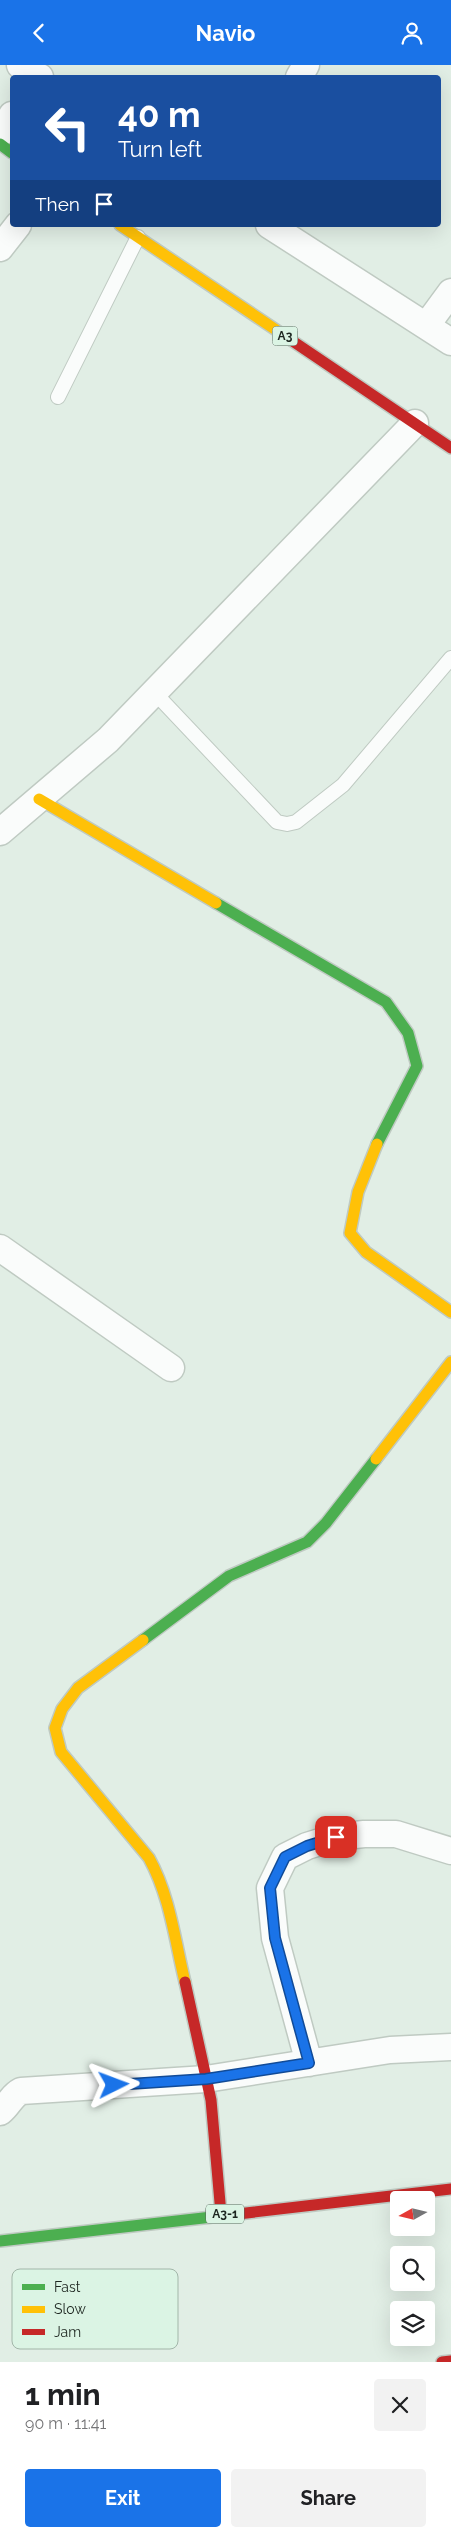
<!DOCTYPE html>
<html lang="en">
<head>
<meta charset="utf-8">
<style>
  :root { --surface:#fff; --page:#f2f2f2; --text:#202124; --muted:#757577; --accent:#1a73e8 }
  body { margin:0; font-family:Raleway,sans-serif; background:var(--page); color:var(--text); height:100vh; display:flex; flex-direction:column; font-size:19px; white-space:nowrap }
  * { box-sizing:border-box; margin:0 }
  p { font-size:16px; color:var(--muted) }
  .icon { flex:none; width:28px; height:28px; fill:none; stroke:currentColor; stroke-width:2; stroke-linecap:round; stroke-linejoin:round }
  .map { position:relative; height:2297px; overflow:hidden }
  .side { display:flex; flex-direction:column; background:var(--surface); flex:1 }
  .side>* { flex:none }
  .top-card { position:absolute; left:10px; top:10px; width:431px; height:152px; border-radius:5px; box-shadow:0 5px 20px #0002; background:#1a4fa0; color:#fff; overflow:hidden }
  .needle { width:32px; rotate:262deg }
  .tools { position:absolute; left:390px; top:2126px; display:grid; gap:10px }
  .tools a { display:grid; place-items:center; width:45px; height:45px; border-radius:5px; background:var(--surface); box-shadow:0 5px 20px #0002; font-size:25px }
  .pin { position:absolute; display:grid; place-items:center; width:42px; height:42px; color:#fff; margin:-21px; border-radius:10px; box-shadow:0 2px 8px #0006 }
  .me { position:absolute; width:55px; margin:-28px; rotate:87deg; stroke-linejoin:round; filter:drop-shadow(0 0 4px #0008) }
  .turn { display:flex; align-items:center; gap:18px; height:105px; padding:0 25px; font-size:22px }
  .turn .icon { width:65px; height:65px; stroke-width:2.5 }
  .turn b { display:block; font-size:35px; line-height:42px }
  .then { display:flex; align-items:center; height:48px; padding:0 25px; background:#0003; gap:10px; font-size:19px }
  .round { display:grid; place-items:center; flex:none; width:52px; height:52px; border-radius:5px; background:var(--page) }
  .summary { display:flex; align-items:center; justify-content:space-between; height:85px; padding:0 25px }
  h1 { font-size:30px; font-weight:700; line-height:38px }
  .action { display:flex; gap:10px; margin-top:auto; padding:10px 25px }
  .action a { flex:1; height:58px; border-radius:5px; background:var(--accent); color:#fff; font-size:20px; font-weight:700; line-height:58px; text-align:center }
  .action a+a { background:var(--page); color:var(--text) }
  header { display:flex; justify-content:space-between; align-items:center; height:65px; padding:0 25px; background:var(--accent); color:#fff; font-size:22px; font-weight:700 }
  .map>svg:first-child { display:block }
</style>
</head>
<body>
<header><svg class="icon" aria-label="back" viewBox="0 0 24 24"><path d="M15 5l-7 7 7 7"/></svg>Navio<svg class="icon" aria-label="person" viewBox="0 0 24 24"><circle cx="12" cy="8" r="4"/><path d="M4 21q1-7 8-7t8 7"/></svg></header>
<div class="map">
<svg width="451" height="2297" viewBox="0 0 451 2297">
  <rect width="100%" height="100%" fill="#e1eee5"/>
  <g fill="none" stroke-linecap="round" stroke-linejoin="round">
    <g stroke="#bfcac2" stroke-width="16">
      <path id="lane" d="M58,332L138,172
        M154,627L277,757L287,759L296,757L343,720L451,593"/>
    </g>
    <g stroke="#bfcac2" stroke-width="29">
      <path id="street" d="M20,0L40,12
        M299,12L306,0
        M0,69L12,50
        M269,160L451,277
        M0,183L18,160
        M426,261L451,227
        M0,767L108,675L415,358
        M0,1183L171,1303
        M309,1998L275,1873L270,1823L285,1792L307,1781L336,1772L364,1769H396L451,1786
        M0,2047C9,2040 11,2031 21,2026L206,2014L390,1985L451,1982"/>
    </g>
    <g stroke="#bfcac2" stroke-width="14">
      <path id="fast" d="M0,79L12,88
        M216,838L386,937L408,968L417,1001L377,1079
        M143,1575L229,1511L307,1477L326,1458L376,1394
        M0,2176L212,2152"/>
    </g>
    <g stroke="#bfcac2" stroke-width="14">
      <path id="slow" d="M120,160L291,275
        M39,734L216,838
        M377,1079L358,1127L350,1168L366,1187L451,1247
        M376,1394L451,1297
        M143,1575L78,1623L62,1644L55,1663L61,1687L149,1793C170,1831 175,1876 185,1917"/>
    </g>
    <g stroke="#bfcac2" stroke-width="14">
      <path id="jam" d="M291,275L451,383
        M185,1917L211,2035L221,2149
        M212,2152L451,2124
        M442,2297L451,2296"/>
    </g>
    <use href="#lane" stroke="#fafcfb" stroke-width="14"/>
    <use href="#street" stroke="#fafcfb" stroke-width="26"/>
    <use href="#fast" stroke="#4caf50" stroke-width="11"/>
    <use href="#slow" stroke="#ffc107" stroke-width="11"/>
    <use href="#jam" stroke="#c62828" stroke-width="11"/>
  </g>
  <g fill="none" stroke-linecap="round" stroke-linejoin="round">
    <g stroke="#114b97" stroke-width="12">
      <path id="route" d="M114,2020L206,2014L309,1998L275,1873L270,1823L285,1792L307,1781L336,1772"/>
    </g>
    <use href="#route" stroke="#1a73e8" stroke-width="9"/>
  </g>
  <g text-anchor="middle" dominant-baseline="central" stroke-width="5" stroke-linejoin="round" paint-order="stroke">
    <g fill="#dbf4e4" stroke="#56645b" stroke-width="1">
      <rect x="272.5" y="261.5" width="25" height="19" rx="4"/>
      <rect x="206" y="2139.5" width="38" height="19" rx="4"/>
    </g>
    <g font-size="12" font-weight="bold" fill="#1d2620">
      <text x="285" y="271">A3</text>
      <text x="225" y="2149">A3-1</text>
    </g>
  </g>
  <rect x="12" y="2204" width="166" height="80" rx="8" fill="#dbf4e4" stroke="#a2b6a9" stroke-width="1"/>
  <rect x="22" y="2219" width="23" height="6" fill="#4caf50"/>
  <rect x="22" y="2241" width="23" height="7" fill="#ffc107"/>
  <rect x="22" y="2264" width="23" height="6" fill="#c62828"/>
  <g font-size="14" fill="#1d2620">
    <text x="54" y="2227">Fast</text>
    <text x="54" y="2249">Slow</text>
    <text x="54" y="2272">Jam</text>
  </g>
</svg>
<div class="tools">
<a><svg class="needle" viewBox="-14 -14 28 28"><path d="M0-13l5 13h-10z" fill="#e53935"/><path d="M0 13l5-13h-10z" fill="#757577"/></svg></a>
<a><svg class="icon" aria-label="search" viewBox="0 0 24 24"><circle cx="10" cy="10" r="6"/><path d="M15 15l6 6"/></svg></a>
<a><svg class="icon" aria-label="layers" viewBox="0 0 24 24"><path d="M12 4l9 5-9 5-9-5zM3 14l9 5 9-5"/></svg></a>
</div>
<div class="pin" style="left:336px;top:1772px;background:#d93025"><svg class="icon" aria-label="arrive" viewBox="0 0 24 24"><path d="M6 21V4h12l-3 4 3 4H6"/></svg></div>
<svg class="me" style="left:114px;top:2020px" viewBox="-20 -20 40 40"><path d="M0-17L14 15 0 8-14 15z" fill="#1a73e8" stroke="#fff" stroke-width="4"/></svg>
<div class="top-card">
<div class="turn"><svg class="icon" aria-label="left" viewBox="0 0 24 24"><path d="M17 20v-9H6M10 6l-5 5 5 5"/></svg><div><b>40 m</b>Turn left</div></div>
<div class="then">Then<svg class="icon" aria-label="arrive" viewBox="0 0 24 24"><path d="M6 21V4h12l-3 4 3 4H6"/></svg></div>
</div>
</div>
<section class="side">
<div class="summary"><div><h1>1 min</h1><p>90 m · 11:41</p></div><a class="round"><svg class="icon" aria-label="close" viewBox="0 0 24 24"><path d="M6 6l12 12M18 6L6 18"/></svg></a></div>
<div class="action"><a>Exit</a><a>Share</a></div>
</section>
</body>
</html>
